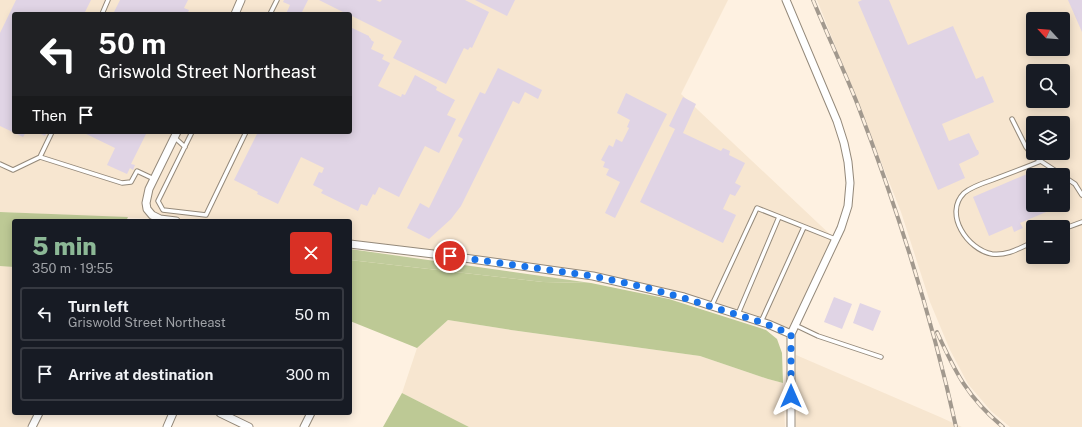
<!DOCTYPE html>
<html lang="en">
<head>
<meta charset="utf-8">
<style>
  :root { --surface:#171b24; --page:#242831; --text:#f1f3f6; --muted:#9ea1a6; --line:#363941; --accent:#8cb896 }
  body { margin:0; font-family:"Public Sans",sans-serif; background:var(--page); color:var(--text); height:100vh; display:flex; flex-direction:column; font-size:15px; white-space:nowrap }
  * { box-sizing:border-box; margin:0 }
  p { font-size:13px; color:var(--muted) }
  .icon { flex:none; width:22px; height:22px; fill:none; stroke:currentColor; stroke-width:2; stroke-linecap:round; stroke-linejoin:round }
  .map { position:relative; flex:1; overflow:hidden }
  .drawer { position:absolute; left:12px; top:219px; width:340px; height:196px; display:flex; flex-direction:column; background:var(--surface); border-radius:4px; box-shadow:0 2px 10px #0003 }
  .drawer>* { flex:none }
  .banner { position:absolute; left:12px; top:12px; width:340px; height:122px; border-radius:4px; box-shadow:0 2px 10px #0003; background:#202124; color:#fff; overflow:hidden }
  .needle { width:26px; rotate:296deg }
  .controls { position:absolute; left:1026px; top:12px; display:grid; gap:8px }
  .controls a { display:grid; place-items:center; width:44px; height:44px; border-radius:4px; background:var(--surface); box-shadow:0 2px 10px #0003; font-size:20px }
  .pin { position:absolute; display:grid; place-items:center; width:34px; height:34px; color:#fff; margin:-17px; border:2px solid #fff; border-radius:50%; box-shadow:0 1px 4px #0007 }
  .me { position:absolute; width:44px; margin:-22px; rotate:0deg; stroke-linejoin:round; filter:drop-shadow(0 0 3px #0008) }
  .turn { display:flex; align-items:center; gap:14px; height:84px; padding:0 20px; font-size:18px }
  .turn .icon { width:52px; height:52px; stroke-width:2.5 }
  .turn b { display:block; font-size:28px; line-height:34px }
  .then { display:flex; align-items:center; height:38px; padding:0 20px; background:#0003; gap:8px; font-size:15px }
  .round { display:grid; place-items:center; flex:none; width:42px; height:42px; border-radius:4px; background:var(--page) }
  .head { display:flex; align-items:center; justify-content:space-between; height:68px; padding:0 20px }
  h1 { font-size:24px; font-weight:800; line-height:30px; color:var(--accent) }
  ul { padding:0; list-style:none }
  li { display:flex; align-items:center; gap:12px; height:54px; margin:0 8px 6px; padding:0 12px; border:2px solid var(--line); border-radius:4px }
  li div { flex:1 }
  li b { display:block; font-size:15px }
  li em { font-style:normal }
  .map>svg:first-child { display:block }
</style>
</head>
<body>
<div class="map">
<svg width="1082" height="427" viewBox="0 0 1082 427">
  <rect width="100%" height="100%" fill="#fef1e1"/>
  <path fill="#f7e6d0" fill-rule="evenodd" d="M0,0H728L681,94L836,240L791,334L684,297L593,276L350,244V221H176L160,219L0,212ZM14,14H350V132H14Z
    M817,0H1082V427H1010L991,411L968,384L950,350L930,302L901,212ZM1033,19H1063V49H1033ZM1033,71H1063V101H1033ZM1033,123H1063V153H1033ZM1033,175H1063V205H1033ZM1033,227H1063V257H1033Z
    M0,265L14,267V413H34L27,427H0Z
    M448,320L511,330L700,356L768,379L783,383L785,427H469L402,393L417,348Z
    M796,355L940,417L962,427H796Z"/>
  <path fill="#c0cb9b" d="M350,249L591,283L543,282L350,260Z"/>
  <path fill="#bdc995" d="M0,212L128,217L126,221H14V267L0,266Z
    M350,260L543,282L591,283L669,299L766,330L777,339L782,353L783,383L768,379L700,356L511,330L448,320L417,348L350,321Z
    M402,393L469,427H383Z"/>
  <path fill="#e0d4e5" d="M16,0H91L84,14H14V132H26L23,137L0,126V33Z
    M120,0H188L184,8L189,10L187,14H118L114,12Z
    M284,0H308L301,14H286L290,5L283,2Z
    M319,0H376L380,2L382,0H465L489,12L472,48L470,47L468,50L464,48L446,84L393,58L402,41L350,15V14H347Z
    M475,0H515L507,16Z
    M862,0H889L908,45L953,26L976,79L983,76L994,102L942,124L949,141L969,133L977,150H978L979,153L978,155L959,164L965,178L938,190L858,2Z
    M1068,0H1082V32Z
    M350,27L369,36V37L371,39V40L374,42L371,49L384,55L382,59L390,63L378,86L401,97L402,94L405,95L415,75L437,87L436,90L455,100L447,115L456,119L439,153L425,146L399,197L379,187L375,195L373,194L367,206L361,204L358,211L321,193L323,190L313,185L319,172L322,173L324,168L301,157L278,204L257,194L258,192L234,180L258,132H350Z
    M498,68L542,90L538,99L525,92L519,104L513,101L461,206L451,219L429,239L407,228L420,203L429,208L463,139L458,136L480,92L485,94Z
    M626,93L667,114L615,218L605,213L620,182L606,175L609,169L603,167L605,162L601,160L609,145L613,147L616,139L622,142L629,128L627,127L630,120L617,113Z
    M683,97L696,104L683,133L721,151L723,148L730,151L729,155L745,163L735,183L741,186L735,196L730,194L723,209L736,215L723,243L640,202L675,129L669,126Z
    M37,132H47L45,136Z
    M82,132H147L131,164L135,165L133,170L130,168L127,174L107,165L115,148Z
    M1034,171L1036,175H1033V205H1049L1051,210L1020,223L1023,228L1014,232L1012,226L989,236L973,197Z
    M834,297L852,304L842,329L824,322Z
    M860,303L881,311L873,331L853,323Z"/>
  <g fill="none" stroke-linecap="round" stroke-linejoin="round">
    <g stroke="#94897a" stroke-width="5.5">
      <path id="service" d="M102,14L108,0
        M270,14L277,0
        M1012,119L1026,147L1033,156L1062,175
        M52,132L40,157L122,183L131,182L137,171L154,179
        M192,132L158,201L163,210L206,215L246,132
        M174,137L185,147
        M0,164L13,170L40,157
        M1063,176L1075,184L1082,195
        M1063,229L1082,222
        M1033,242C1020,248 1007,256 992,254C968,250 943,214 964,193C971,187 983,183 992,180C1008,174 1024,168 1041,161
        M712,305L757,208L835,239
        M738,314L779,217
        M761,322L804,227
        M795,325L818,336L881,357"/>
    </g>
    <g stroke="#94897a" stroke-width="9">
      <path id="minor" d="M786,0L837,121L844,143L848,162L850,183L848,206L841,228L791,334V427
        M235,14L241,0
        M176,221L160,219L152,215L147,209L146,203L149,189L177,132
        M350,244L450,256L593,276L684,297L768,324L791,334
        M220,413L249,427
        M32,427L39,413
        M167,427L173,413
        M304,427L311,413"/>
    </g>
    <use href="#service" stroke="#fff" stroke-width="3.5"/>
    <use href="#minor" stroke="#fff" stroke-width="7"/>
    <g stroke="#a2998e" stroke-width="4">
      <path id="rail" d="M813,0C827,34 843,68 857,103C897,208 932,317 956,427
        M937,332C955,372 968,398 1003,427"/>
    </g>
    <use href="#rail" stroke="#fef1e1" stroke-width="2.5" stroke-dasharray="8" stroke-linecap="butt"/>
  </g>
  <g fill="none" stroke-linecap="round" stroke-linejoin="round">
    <path stroke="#1a73e8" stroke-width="7" stroke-dasharray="0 12.6" d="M450,256L593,276L644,287L684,298L761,322L791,334V396"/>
  </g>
</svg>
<div class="controls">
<a><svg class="needle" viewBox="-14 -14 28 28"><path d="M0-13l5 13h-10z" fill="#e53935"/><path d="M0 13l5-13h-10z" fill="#9ea1a6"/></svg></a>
<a><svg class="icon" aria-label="search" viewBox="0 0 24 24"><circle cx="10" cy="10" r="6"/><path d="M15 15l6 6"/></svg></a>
<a><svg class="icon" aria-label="layers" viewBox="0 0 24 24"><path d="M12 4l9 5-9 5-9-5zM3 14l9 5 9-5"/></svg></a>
<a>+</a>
<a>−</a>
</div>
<div class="pin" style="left:450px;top:256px;background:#d93025"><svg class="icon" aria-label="arrive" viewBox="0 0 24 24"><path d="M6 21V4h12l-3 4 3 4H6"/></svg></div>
<svg class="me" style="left:791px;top:396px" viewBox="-20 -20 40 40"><path d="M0-17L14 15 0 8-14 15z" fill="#1a73e8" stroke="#fff" stroke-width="4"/></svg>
<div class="banner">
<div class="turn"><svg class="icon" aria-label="left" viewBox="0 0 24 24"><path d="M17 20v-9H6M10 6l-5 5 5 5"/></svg><div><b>50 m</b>Griswold Street Northeast</div></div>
<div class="then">Then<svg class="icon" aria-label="arrive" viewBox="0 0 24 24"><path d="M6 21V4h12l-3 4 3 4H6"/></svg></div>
</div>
<section class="drawer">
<div class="head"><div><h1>5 min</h1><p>350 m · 19:55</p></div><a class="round" style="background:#d93025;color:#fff"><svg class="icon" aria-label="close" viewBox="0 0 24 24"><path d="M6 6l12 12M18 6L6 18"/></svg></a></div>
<ul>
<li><svg class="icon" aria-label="left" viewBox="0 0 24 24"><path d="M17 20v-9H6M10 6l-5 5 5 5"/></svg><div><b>Turn left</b><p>Griswold Street Northeast</p></div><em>50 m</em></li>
<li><svg class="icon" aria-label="arrive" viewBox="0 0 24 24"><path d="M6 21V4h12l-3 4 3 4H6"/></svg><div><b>Arrive at destination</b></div><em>300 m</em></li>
</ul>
</section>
</div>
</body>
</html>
